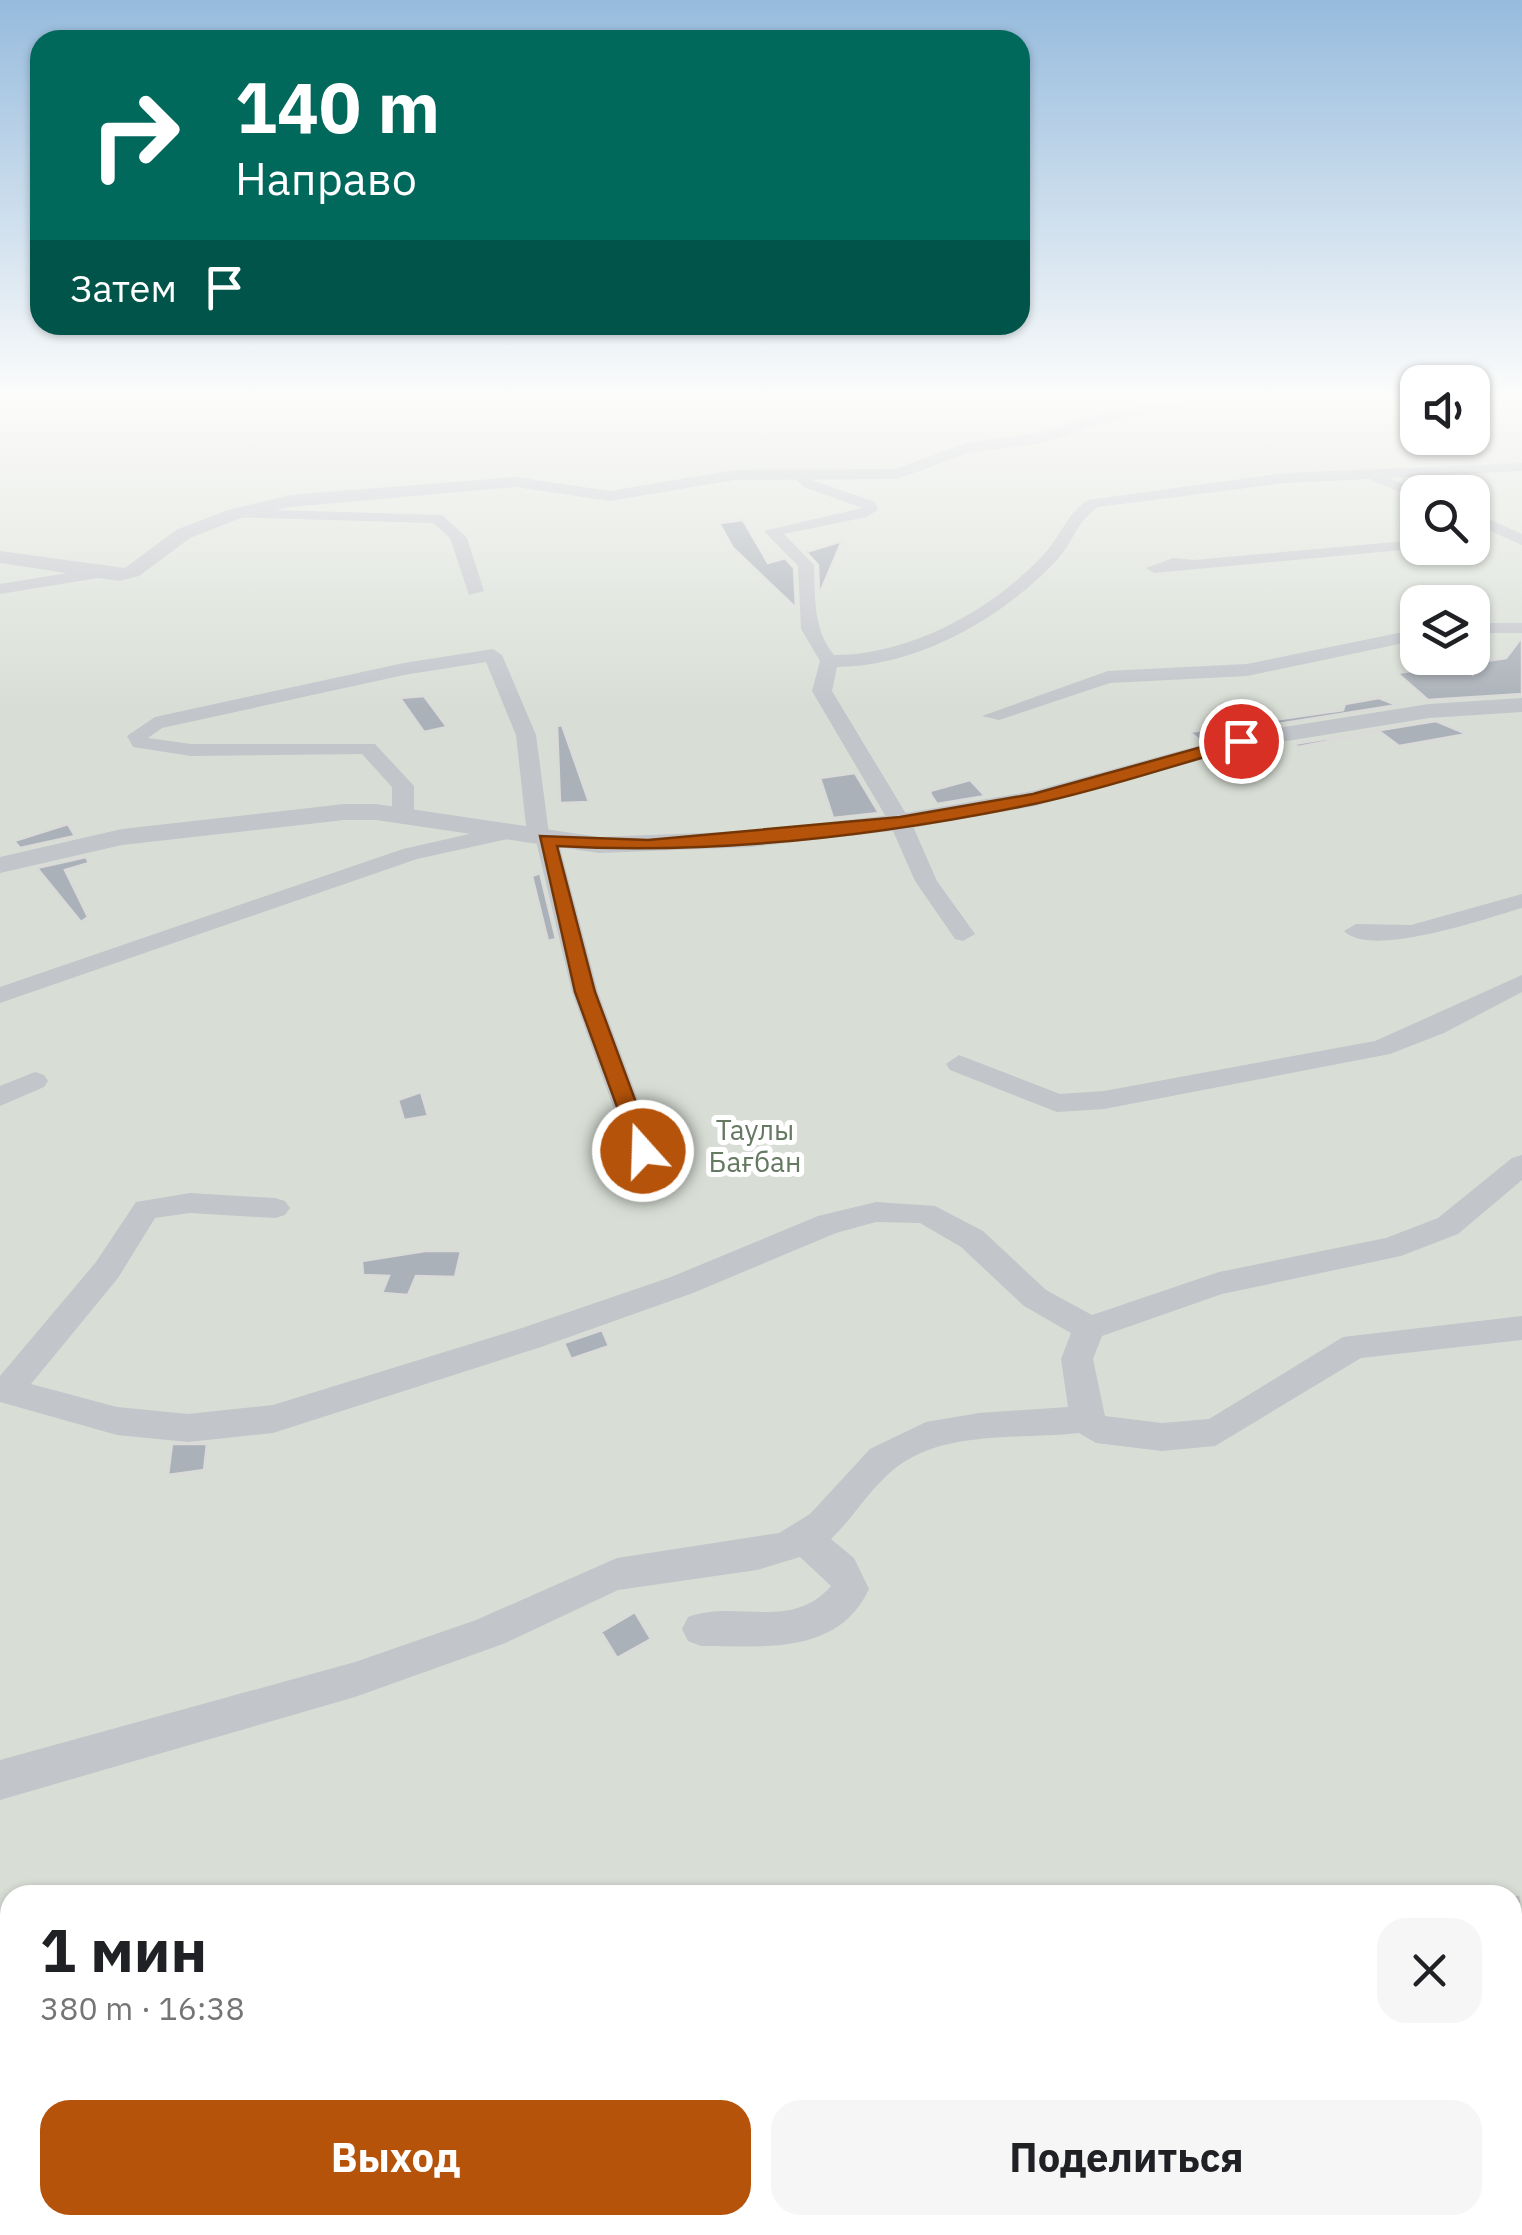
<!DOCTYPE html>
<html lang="ru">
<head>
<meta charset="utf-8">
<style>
  :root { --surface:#fff; --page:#f6f6f6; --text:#202124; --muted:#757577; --accent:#b45309 }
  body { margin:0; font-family:"IBM Plex Sans",sans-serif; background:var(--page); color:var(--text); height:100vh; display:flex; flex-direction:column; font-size:38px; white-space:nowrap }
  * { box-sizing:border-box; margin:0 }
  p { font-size:32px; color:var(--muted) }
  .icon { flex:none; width:55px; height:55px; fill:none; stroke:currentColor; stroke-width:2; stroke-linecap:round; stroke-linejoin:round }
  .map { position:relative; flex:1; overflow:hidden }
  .sheet { position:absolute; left:0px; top:1885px; width:1522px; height:350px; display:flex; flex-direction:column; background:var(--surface); border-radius:30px 30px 0 0; box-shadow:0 2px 8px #0004 }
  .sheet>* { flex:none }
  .top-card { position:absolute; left:30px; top:30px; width:1000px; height:305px; border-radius:30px; box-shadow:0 2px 8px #0004; background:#00695c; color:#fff; overflow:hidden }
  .fabs { position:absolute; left:1400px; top:365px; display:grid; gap:20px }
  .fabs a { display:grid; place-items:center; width:90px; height:90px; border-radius:20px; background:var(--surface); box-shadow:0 2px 8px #0004; font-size:50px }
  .pin { position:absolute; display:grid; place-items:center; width:85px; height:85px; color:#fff; margin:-42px; border:5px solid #fff; border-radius:50%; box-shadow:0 2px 10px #0007 }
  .me { position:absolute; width:110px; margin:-55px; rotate:340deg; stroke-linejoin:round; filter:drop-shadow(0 0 8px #0008) }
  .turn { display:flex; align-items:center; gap:35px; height:210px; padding:0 40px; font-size:45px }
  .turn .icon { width:130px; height:130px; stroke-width:2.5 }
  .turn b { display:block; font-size:70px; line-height:85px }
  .then { display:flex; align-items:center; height:95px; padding:0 40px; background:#0003; gap:20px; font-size:38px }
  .round { display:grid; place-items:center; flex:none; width:105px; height:105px; border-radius:30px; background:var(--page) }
  .summary { display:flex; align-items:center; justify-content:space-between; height:170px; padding:0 40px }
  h1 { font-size:60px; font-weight:700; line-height:75px }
  .button { display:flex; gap:20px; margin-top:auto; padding:20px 40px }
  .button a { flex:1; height:115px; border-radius:30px; background:var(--accent); color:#fff; font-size:40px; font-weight:700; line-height:115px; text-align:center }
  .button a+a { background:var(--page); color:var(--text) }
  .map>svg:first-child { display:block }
</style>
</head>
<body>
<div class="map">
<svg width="1522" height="2235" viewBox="0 0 1522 2235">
  <rect width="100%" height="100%" fill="#f8f9f6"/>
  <path fill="#d8ded5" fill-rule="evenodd" d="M0,396H1417L1418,438H1472L1473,396H1522V2235H0ZM1418,492H1472V548H1418ZM1418,602H1472V658H1418ZM10,1895H1512V2225H10Z"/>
  <path fill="#aab1b8" stroke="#dadad8" stroke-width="2.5" d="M743,520L768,563L785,558L794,568L796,608L733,548L719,523Z
    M842,541L819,595L818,565L806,552Z
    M1522,637V694L1428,700L1397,673L1460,664L1472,674V663L1506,658Z
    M424,696L447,727L424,732L400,698Z
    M1379,698L1397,705L1240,730L1201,741L1189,732L1343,710L1345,704Z
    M1436,721L1467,734L1399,746L1379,731L1298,747L1294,744Z
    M562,725L589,802L560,803L557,726Z
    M855,773L879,813L833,818L820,778Z
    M970,780L985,796L937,804L931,795L930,791Z
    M68,824L75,836L20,848L14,841Z
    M86,857L89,863L65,870L88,917L81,922L37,868Z
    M540,873L556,939L548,941L532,876Z
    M421,1092L428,1116L404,1120L398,1100Z
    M425,1251H461L455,1277L416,1276L408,1295L382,1293L389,1276L363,1275L362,1261Z
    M602,1330L609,1346L571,1359L564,1343Z
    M172,1444H207L204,1470L168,1475Z
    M635,1612L651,1639L617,1658L601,1632Z"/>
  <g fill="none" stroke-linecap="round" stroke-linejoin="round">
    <path stroke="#bec0c3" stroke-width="8" stroke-dasharray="8 8" stroke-linecap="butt" d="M1512,1901L1522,1899
      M640,2235L660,2225"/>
    <path fill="#c2c5ca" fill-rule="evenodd" d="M1522,463V471L1389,478L1423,492H1418V500L1369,479L1285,483L1098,507C1076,521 1073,544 1056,561C1001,619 918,666 837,667L832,691L911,822L937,881L975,934L963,941L955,939L915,881L889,822L812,691L820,661L801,629L798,566L764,531L862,508L804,487L790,474L793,471H803L814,481L875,502L878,510L866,517L784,534L814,565C815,597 813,630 834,655C911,655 994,609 1045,553C1062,535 1066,514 1088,500L1285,473Z
      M235,509L442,515L467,538L484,591L469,595L450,538L433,523L229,517V511Z
      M1472,512L1522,534V545L1472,523Z
      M1418,540V548H1424L1154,573L1146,568L1173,558L1194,560Z
      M92,569L98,570V578L0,594V584Z
      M1472,623H1522V633H1472Z
      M1418,629V640L1247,676L1110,683L999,720L982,716L1108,671L1247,664Z
      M493,649L502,655L536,735L549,834L558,840L598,992L657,1151L653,1158L643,1161L629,1151L572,992L536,841L527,835L516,735L486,662L404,675L162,728L148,738L191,744H375L414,786V816L403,823L392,816V787L362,754L191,756L133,747L127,736L155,717L404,663Z
      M513,824L524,831L521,836L417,859L0,1003V987L403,849Z
      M1522,894V908C1487,918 1371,959 1344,931L1356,924L1411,925Z
      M1522,975V992L1444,1033L1390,1054L1104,1109L1057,1112L950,1070L946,1064L959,1055L1060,1094L1104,1091L1375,1041Z
      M35,1072L44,1075L48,1081L44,1087L0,1106V1086Z
      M1522,1155V1180L1458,1234L1401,1256L1222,1294L1102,1336L1093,1359L1105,1416L1162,1423L1209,1419L1343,1337L1522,1316V1340L1361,1358L1215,1446L1162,1451L1096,1443L1079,1433C1019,1440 942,1429 893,1470C869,1490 853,1518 831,1539L854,1558L869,1589C838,1656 762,1646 701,1646L688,1641L682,1629L688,1617C737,1599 791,1632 831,1586L800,1557L757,1570L618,1590L503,1644L355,1697L0,1800V1760L355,1662L476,1620L617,1558L779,1533L810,1514L870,1449L926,1422L979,1413L1068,1407L1061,1359L1071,1333L1024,1306L961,1247L920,1223L876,1222L836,1233L693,1293L541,1347L273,1433L188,1442L117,1435L0,1402V1376L96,1262L136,1202L190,1193L275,1198L285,1201L290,1208L285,1215L275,1218L190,1213L155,1218L118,1278L31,1384L117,1407L188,1414L273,1405L522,1328L671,1277L818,1216L876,1202L935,1206L983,1231L1046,1290L1092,1315L1219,1272L1386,1238L1438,1218L1512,1158Z"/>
    <path fill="#c2c5ca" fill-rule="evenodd" d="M1210,396H1245L1101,423L1047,442L969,453L897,479L734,480L610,501L515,487L290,507L241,518L190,538L139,576L119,581L0,563V551L125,568L176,530L228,510L290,495L515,477L610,491L734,470L895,469L966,443L1044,432L1098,414Z
      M1522,698V712L1429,718L1243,748L1035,806L900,830L752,847L599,853L376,820H344L122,845L0,873V857L122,829L344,804H376L599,837L752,831L900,814L1033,791L1241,734L1429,704Z"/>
  </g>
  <linearGradient id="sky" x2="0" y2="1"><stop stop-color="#96bbdd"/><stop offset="0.56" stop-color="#fcfcfb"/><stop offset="1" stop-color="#fcfcfb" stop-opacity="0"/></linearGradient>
  <rect width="1522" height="708" fill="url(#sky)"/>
  <path fill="#b45309" stroke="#753606" stroke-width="2.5" d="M1241,736L1247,737V745C1176,764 1106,789 1034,804C879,836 715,855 557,846L595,992L654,1151L643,1159L635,1156L575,992L540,836L648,840L900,817L1033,794Z"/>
  <g text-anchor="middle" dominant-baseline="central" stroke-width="10" stroke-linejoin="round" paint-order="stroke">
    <g font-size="28" fill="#667962" stroke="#fff">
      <text x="755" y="1129">Таулы<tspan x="755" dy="32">Бағбан</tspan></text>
    </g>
  </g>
</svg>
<div class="fabs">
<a><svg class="icon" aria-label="sound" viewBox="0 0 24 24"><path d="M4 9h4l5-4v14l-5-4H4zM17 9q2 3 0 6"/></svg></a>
<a><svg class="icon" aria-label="search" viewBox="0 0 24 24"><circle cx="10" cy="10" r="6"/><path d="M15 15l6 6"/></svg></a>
<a><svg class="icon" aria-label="layers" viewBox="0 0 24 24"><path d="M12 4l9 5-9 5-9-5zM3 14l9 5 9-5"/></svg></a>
</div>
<div class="pin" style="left:1241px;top:741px;background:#d93025"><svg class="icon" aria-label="arrive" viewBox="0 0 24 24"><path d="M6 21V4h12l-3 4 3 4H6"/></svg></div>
<svg class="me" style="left:643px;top:1151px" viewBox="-20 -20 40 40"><circle r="17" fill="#b45309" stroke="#fff" stroke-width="3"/><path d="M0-11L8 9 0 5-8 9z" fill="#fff"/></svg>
<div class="top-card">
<div class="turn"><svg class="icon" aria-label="right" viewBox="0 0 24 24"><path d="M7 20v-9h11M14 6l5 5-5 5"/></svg><div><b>140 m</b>Направо</div></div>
<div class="then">Затем<svg class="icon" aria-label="arrive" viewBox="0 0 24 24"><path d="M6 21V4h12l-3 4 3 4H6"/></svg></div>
</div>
<section class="sheet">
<div class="summary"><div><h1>1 мин</h1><p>380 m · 16:38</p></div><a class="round"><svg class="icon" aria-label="close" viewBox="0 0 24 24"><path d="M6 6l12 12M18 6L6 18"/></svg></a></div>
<div class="button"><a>Выход</a><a>Поделиться</a></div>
</section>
</div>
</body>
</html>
